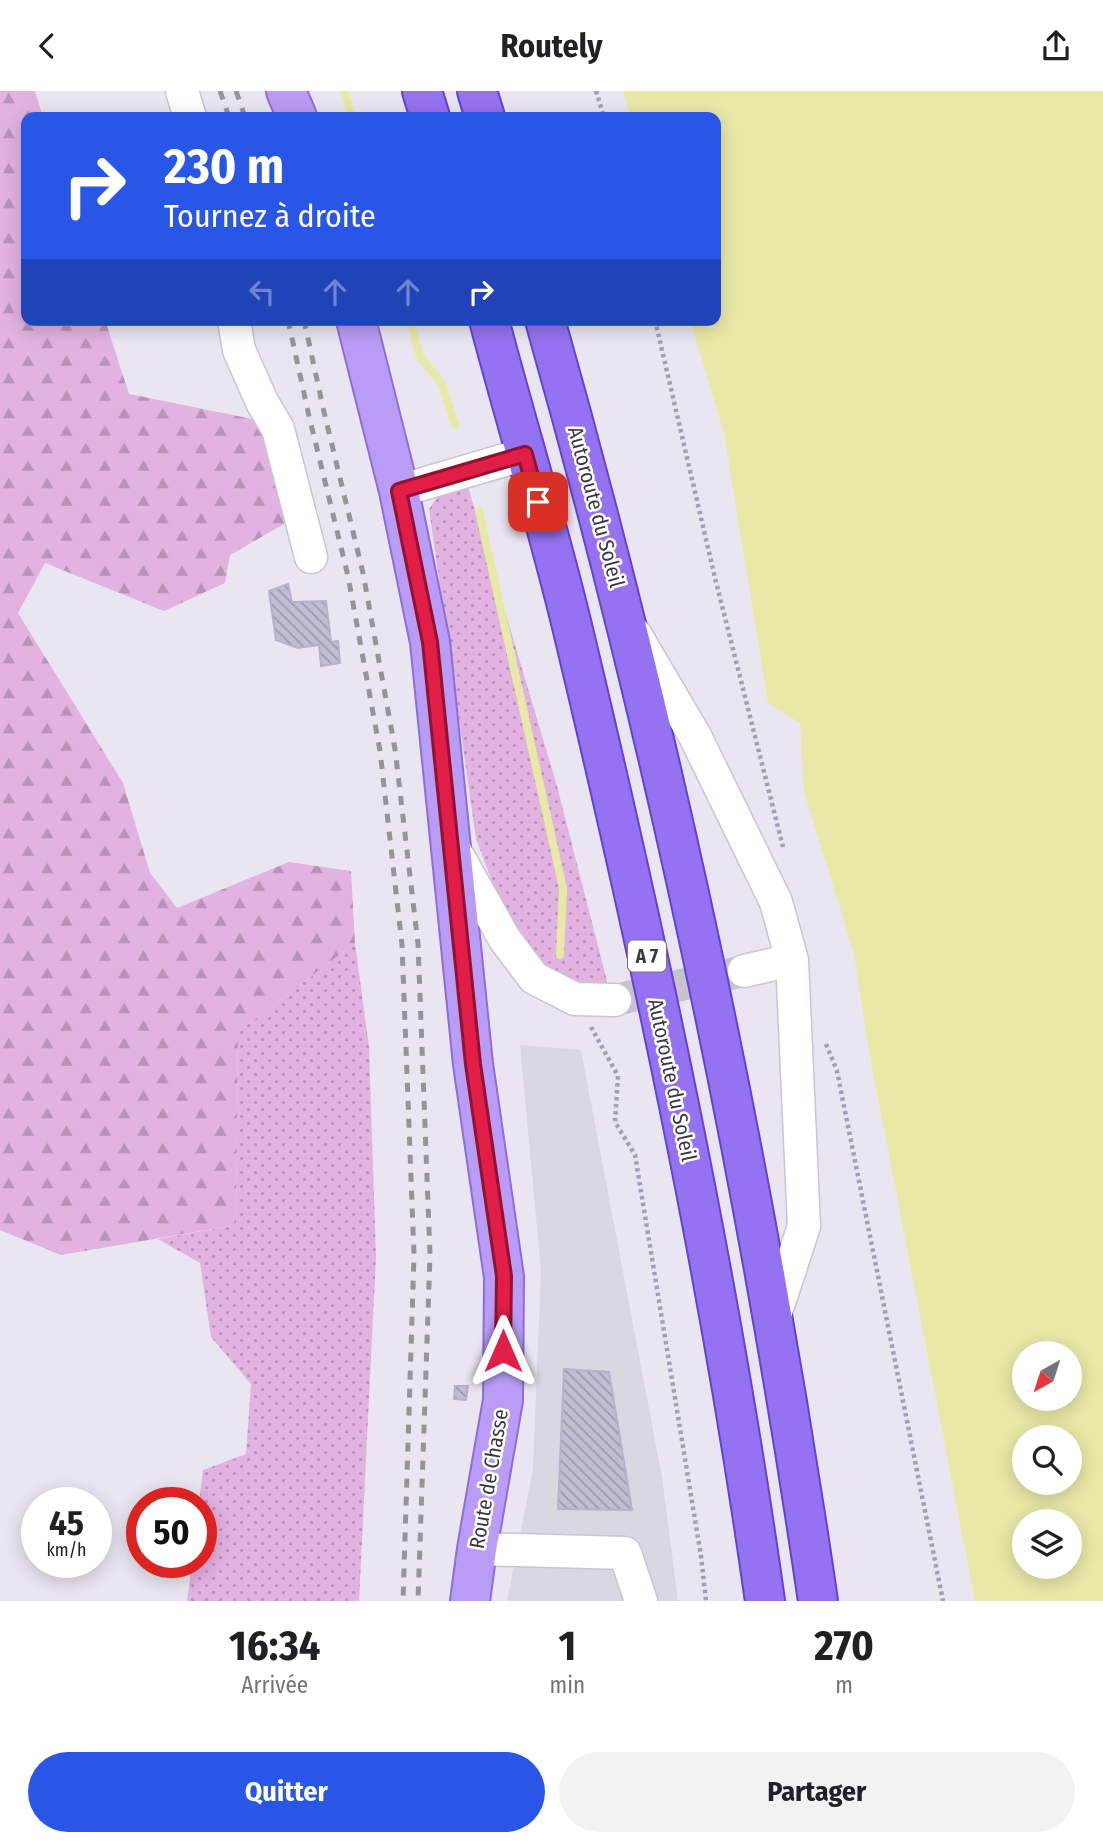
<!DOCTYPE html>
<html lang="fr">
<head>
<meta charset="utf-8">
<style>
  :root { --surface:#fff; --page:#f2f2f2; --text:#202124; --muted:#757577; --accent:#2856e7 }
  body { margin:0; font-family:"Fira Sans Condensed",sans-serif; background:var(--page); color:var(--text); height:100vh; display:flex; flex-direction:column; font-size:26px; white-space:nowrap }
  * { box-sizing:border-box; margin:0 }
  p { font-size:23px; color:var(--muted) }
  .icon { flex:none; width:38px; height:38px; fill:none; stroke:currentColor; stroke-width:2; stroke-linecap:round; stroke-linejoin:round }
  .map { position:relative; height:1510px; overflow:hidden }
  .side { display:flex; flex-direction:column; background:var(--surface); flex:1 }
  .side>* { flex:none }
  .guide { position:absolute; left:21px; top:21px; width:700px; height:214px; border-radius:14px; box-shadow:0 4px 18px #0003; background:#2856e7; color:#fff; overflow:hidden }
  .needle { width:46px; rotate:219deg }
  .buttons { position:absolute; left:1012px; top:1250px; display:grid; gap:14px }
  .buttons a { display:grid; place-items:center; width:70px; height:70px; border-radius:50%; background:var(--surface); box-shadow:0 4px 18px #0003; font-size:35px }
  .speed { position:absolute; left:21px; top:1396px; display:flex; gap:14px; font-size:35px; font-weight:700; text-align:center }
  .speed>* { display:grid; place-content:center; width:91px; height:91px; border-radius:50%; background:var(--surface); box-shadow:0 4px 18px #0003; line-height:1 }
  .speed small { font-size:18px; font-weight:400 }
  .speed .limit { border:10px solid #d22; background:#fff; color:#111 }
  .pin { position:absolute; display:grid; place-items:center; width:60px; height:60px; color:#fff; margin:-30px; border-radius:14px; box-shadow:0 4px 10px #0006 }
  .me { position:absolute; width:77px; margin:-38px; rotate:0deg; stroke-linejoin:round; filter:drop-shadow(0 0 5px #0008) }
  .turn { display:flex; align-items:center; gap:24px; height:147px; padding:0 28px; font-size:32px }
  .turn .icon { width:91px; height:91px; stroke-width:2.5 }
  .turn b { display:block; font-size:49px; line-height:60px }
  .lanes { display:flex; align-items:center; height:66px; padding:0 28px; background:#0003; justify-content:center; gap:35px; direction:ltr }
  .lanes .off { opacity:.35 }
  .eta { display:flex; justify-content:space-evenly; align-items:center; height:119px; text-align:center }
  .eta b { font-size:42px; font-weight:700; line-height:49px }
  .action { display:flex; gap:14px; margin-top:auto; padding:14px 28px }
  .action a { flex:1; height:80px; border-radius:42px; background:var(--accent); color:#fff; font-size:28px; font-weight:700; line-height:80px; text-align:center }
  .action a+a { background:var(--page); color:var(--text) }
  header { display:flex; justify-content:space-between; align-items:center; height:91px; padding:0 28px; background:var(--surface); font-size:32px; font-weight:700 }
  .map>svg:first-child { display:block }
</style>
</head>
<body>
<header><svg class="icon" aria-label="back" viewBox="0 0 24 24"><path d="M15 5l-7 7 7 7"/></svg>Routely<svg class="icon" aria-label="share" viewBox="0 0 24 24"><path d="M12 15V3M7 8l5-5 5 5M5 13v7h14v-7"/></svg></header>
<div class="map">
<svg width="1103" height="1510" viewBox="0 0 1103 1510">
  <defs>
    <pattern id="grass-dots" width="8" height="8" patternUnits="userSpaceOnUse" patternTransform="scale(1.75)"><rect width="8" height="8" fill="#e2b2e0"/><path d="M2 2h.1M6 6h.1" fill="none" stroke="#b892b7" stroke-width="1.8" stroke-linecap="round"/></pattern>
    <pattern id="forest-firs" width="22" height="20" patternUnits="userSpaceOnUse" patternTransform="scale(1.75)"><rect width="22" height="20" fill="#e2b2e0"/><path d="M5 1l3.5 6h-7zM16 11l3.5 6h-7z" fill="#b892b7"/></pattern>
    <pattern id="building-back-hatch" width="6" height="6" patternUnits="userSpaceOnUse" patternTransform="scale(1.75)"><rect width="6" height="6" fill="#c1bdd2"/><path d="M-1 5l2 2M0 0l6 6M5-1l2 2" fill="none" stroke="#9e9aac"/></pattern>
  </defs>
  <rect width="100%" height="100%" fill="#eae6f1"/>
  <path fill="#d9d8e1" d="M520,954L581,959L662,1386L678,1510H507L533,1378L541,1180Z"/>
  <path fill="url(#grass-dots)" d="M468,396L557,695L609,898L564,895L536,877L509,835L476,748L429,418L443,399Z
    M355,852L369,956L376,1166L359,1510H187L192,1472H201V1412H199L203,1379L246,1363L251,1293L211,1246L200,1172L158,1148L236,1134L238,941Z"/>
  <path fill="url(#forest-firs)" d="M0,0H35L43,26H26V229H105L129,303L262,330L277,367L284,433L230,464L225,492L164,520L45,472L18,522L123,692L150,782L177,817L289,771L351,780L355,852L238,941L236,1134L61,1164L0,1139Z"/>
  <path fill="#e8e9a7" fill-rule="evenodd" d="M623,0H1103V1510H975L871,971L853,859L804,701L800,632L768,612L724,342L690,229H716V26H631ZM1024,1262H1069V1307H1024ZM1024,1346H1069V1391H1024ZM1024,1430H1069V1475H1024Z"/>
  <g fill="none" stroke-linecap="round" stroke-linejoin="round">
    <path stroke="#e8e9a7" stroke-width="8" d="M344,0L352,26
      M410,229L420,266L442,293L455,334
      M479,420L563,797L560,864"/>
  </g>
  <path fill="url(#building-back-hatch)" stroke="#b7b1cc" stroke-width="2" d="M288,493L292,511L326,510L331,551L338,550L340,572L321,575L319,554L298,557L276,549L269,500Z
    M564,1278L609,1281L632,1419L558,1418Z
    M455,1295H468L466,1309L454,1308Z"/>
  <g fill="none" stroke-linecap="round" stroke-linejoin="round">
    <path stroke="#c7c3ce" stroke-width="32" stroke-dasharray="32 16" stroke-linecap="butt" d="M615,909L744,880"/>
    <g stroke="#c9c4d7" stroke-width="35">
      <path id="minor" d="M182,0L190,26
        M234,229L239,259L262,311L278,338L311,466
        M399,400L525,363
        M635,543L695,645L776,811L792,869L804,1135L774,1227
        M454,758L504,847L534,887L575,908L615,909
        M744,880L792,869
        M477,1458L625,1462L641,1510"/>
    </g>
    <g stroke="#8e6dd9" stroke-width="42">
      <path id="major" d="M286,0L297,26
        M356,229L399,400L430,551L473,973L504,1186L503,1309L477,1458L470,1510"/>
    </g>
    <g stroke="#6443cf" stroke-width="42">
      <path id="highway" d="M422,0L430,26
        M477,0L485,26
        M489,229C516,331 547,432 572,535C649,856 719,1182 765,1510
        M545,229C664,649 755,1078 818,1510"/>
    </g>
    <path stroke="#a49cbd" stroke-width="4.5" stroke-dasharray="3.5 3.5" stroke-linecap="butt" d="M596,0L604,26
      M655,229L715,487L783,756
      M591,936L618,985L615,1031L635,1064L701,1465L706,1510
      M826,953L837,980L943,1510"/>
    <use href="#minor" stroke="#fff" stroke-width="32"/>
    <use href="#major" stroke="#b99cf5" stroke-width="38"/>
    <use href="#highway" stroke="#9572f1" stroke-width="38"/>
    <path stroke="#959595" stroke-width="5" stroke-dasharray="9 9" stroke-linecap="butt" d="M220,0L229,26
      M236,0L245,26
      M288,229L309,325L348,485L380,660L402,854L414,1164L403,1510
      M304,229L324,321L363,482L395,658L418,853L430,1164L418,1510"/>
  </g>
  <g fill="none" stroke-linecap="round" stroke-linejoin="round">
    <g stroke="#92132f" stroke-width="18">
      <path id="route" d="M503,1260L504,1185L473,973L430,551L399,400L525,363L538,411"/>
    </g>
    <use href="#route" stroke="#e11d48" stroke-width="12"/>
  </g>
  <g text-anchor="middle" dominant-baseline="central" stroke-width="5" stroke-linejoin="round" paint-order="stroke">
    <rect fill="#fff" stroke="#74727c" stroke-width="2" x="628" y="849.5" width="38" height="31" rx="5"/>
    <g font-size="19" font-weight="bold" fill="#393644">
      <text x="647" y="865">A 7</text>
    </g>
    <g font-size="21" fill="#393644" stroke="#fff">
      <text transform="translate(596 416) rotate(75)">Autoroute du Soleil</text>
      <text transform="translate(672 989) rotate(78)">Autoroute du Soleil</text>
      <text transform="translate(489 1388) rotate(-80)">Route de Chasse</text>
    </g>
  </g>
</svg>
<div class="buttons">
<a><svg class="needle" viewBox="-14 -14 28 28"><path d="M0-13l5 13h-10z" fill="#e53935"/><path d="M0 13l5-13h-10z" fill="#757577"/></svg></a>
<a><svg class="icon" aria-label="search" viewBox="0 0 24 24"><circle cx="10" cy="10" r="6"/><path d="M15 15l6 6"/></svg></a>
<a><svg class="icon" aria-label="layers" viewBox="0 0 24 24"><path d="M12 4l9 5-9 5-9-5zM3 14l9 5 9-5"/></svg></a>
</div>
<div class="speed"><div>45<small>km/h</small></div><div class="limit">50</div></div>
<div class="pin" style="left:538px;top:411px;background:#d93025"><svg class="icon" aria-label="arrive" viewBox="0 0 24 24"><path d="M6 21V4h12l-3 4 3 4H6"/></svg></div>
<svg class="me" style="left:503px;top:1260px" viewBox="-20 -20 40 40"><path d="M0-17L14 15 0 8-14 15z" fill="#e11d48" stroke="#fff" stroke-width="4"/></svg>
<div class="guide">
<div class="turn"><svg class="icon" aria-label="right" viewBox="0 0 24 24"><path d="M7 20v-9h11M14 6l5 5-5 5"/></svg><div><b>230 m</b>Tournez à droite</div></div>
<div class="lanes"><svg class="icon off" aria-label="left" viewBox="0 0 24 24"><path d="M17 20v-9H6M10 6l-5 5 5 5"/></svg><svg class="icon off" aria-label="ahead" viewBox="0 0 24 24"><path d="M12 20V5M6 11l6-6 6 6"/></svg><svg class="icon off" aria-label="ahead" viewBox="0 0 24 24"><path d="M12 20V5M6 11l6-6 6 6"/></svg><svg class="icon" aria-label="right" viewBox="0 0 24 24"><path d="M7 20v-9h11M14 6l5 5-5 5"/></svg></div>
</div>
</div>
<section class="side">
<div class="eta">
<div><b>16:34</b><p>Arrivée</p></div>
<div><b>1</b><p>min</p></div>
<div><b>270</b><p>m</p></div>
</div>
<div class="action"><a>Quitter</a><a>Partager</a></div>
</section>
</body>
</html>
